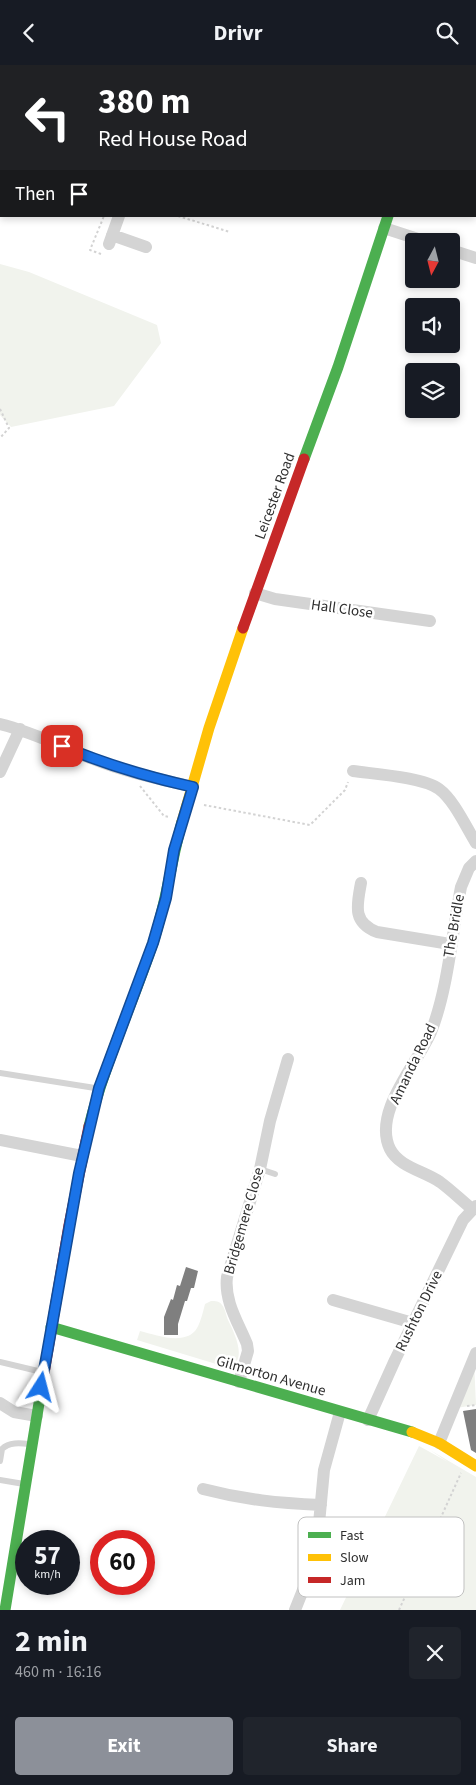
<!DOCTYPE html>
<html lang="en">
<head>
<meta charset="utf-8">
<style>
  :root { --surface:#171b24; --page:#20242c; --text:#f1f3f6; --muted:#9ea1a6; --accent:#8c9099 }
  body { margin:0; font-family:"Source Sans 3",sans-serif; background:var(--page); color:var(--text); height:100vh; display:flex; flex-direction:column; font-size:19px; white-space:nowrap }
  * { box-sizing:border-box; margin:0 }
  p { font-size:16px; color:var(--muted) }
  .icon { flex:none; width:28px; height:28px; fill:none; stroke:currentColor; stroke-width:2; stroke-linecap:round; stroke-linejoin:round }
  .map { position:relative; height:1545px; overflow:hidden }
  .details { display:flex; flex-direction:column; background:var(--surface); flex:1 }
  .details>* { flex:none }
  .hud { position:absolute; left:0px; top:0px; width:476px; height:152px; box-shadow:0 2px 8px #0003; background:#202124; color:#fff; overflow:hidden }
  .needle { width:32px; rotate:187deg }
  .buttons { position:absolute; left:405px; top:168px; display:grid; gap:10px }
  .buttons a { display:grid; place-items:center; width:55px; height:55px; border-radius:5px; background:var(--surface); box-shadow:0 2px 8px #0003; font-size:25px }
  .speed { position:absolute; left:15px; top:1465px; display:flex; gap:10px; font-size:25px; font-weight:700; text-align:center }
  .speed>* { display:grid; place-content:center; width:65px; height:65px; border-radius:50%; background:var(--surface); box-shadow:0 2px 8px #0003; line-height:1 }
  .speed small { font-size:12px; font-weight:400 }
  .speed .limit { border:8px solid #d22; background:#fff; color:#111 }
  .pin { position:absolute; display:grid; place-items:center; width:42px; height:42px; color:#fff; margin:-21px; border-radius:10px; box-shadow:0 2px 8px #0006 }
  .me { position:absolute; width:55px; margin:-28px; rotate:9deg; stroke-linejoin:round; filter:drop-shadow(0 0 4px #0008) }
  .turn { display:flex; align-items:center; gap:18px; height:105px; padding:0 15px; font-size:22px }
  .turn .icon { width:65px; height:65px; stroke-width:2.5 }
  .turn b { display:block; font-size:35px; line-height:42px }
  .then { display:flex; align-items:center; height:48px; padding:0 15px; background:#0003; gap:10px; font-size:19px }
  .round { display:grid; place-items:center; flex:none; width:52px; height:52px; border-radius:5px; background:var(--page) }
  .summary { display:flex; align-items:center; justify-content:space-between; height:85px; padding:0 15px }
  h1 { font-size:30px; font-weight:700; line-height:38px }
  .button { display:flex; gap:10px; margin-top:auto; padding:10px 15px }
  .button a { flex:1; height:58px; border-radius:5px; background:var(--accent); color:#fff; font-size:20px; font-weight:700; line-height:58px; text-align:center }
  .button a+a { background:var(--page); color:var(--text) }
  header { display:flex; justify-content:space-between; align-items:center; height:65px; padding:0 15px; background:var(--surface); font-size:22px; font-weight:700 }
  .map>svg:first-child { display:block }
</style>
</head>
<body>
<header><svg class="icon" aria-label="back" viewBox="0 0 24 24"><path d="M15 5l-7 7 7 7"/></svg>Drivr<svg class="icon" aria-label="search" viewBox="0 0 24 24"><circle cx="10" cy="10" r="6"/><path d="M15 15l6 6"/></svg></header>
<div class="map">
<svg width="476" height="1545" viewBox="0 0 476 1545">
  <rect width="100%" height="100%" fill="#fff"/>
  <path fill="#f1f3ed" d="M0,199L29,207L157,260L161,278L114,341L11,362L0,350Z
    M211,1236C215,1236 220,1236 222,1240C225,1243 226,1250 228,1255C234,1267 250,1299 226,1302L137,1275L140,1266C156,1270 182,1280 195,1266C200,1260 203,1247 205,1239Z
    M474,1296L476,1340L456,1343Z
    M419,1381L448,1397L430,1385L476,1412V1545H340Z"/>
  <path fill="#7f7f7f" d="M186,1202L198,1206L194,1223H191L187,1236H185L178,1259V1270H164V1252L171,1234L173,1235L177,1220L180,1221Z
    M476,1344V1388L471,1385L463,1346Z"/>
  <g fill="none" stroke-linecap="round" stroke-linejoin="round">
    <path stroke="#d3d3d3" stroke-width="2" stroke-dasharray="2.5 2.5" stroke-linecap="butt" d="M178,151L230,167
      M101,189L90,185L104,151
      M0,344L9,363L0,373
      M140,721L164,751L169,752
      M204,740L310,760L345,725L348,717
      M467,1341L476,1340
      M399,1545L461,1408"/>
    <path stroke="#d4d4d4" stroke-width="6" d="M0,1008L95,1023
      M260,1104L275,1109
      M0,1297L42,1307
      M0,1396L2,1384C9,1377 20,1378 29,1379
      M0,1415L24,1419"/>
    <path stroke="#d4d4d4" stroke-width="12" d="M25,0V1
      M274,1L275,0
      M475,16H476
      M384,163L424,176
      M112,170L146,182
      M109,179L119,151
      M451,185L476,193
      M255,528L275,534L430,556
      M0,659C33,667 62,682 93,694C125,707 160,714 193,722
      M353,706C374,709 423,712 439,724C454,735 466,762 476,778
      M0,707L20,664
      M361,818C357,840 352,857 377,867L450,879
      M0,1075L82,1091
      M472,1144C461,1135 451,1125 440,1117C424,1106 399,1102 390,1084C372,1047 418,998 431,967C448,924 452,868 461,822L469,803L476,796
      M333,1235L413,1258
      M239,1317L248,1286L247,1279C238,1257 224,1236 227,1212L260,1104L270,1056L288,994
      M0,1338L14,1347L37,1351
      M368,1355L395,1295L463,1155L476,1141
      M439,1378L476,1288
      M203,1424C245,1435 279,1438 321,1440
      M295,1545L311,1505L317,1480L324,1405L340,1347"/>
    <path stroke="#4caf50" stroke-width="11" d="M304,394L338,302L388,151
      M89,1061C105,998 132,940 153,878C166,839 171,797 182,757
      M51,1262L412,1367
      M5,1545L42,1320"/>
    <path stroke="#ffc107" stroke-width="11" d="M444,1L445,0
      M182,757L209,663L243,563
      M412,1367L439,1378L476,1401"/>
    <path stroke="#c62828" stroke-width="11" d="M243,563L304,394
      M42,1320L69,1160L89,1061"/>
  </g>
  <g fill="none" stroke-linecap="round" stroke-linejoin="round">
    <g stroke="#114b97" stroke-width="12">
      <path id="route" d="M41,1322L79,1108L99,1023L153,878L166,833L174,785L193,722C148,712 104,699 62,681"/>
    </g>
    <use href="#route" stroke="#1a73e8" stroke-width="9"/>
  </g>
  <g text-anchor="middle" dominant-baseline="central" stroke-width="5" stroke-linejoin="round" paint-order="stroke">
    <g font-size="15" fill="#2f2f2f" stroke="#fff">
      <text transform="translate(275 431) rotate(-70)">Leicester Road</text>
      <text transform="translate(342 544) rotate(8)">Hall Close</text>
      <text transform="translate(454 861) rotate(-80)">The Bridle</text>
      <text transform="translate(413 999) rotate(-64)">Amanda Road</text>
      <text transform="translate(244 1156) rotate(-74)">Bridgemere Close</text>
      <text transform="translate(419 1246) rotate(-64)">Rushton Drive</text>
      <text transform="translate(271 1311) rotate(16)">Gilmorton Avenue</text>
    </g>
  </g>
  <rect x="298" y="1452" width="166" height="80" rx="8" fill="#fff" stroke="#c1c1c1" stroke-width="1"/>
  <rect x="308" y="1467" width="23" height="6" fill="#4caf50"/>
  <rect x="308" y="1489" width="23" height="7" fill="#ffc107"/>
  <rect x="308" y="1512" width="23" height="6" fill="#c62828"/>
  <g font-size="14" fill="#2f2f2f">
    <text x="340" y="1475">Fast</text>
    <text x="340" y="1497">Slow</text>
    <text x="340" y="1520">Jam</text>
  </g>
</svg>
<div class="buttons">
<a><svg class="needle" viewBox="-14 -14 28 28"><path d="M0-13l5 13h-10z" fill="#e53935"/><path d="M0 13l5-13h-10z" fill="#9ea1a6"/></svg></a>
<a><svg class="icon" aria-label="sound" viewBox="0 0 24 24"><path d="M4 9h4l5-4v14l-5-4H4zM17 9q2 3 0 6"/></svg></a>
<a><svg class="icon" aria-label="layers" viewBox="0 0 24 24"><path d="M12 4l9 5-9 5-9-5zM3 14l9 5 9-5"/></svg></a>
</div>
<div class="speed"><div>57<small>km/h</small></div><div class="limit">60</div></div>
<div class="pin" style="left:62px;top:681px;background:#d93025"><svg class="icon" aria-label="arrive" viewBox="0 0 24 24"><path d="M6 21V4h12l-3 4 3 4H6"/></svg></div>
<svg class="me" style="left:41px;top:1322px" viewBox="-20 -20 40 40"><path d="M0-17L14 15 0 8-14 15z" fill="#1a73e8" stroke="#fff" stroke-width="4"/></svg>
<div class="hud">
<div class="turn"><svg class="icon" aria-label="left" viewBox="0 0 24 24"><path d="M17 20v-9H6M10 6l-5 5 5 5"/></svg><div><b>380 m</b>Red House Road</div></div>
<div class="then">Then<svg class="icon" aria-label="arrive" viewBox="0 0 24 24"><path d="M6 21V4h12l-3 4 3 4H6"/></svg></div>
</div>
</div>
<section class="details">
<div class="summary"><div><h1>2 min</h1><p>460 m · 16:16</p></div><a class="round"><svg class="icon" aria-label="close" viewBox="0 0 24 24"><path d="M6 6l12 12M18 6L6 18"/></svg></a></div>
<div class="button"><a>Exit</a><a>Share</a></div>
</section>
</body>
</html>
